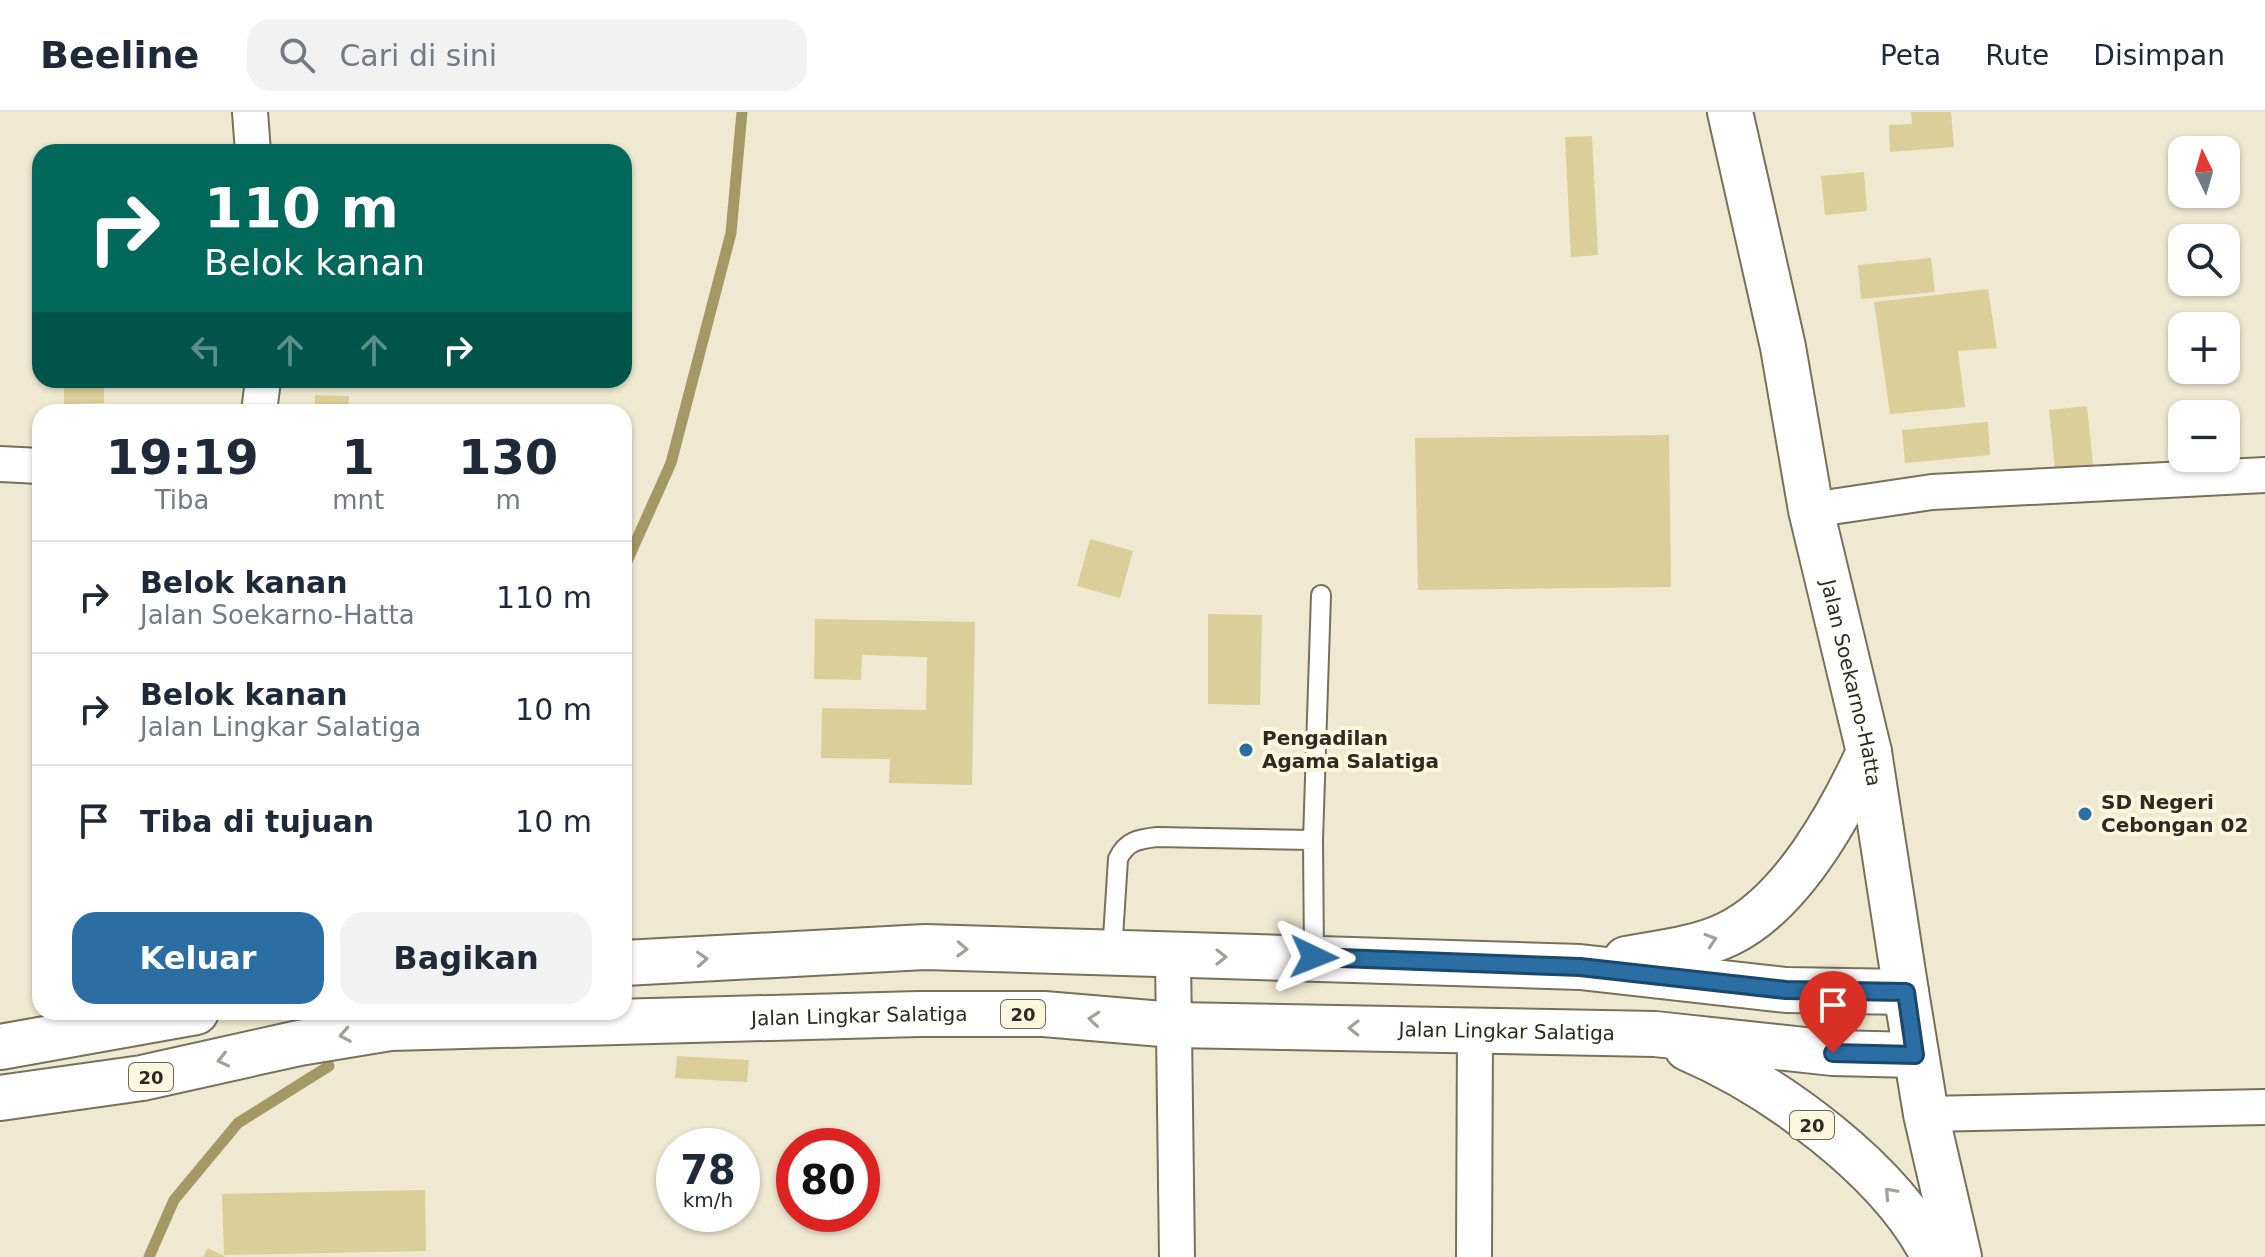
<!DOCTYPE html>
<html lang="id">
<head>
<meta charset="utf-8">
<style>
  :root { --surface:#fff; --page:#f2f2f3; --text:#1f2937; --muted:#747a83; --line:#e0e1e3; --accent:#2a6ea3 }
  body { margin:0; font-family:"DejaVu Sans",sans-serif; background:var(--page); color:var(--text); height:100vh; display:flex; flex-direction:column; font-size:30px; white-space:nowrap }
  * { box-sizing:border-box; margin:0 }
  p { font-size:26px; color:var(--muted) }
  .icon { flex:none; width:44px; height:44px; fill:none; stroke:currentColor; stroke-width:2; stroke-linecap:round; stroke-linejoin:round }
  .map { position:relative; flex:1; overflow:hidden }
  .sheet { position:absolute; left:32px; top:292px; width:600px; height:616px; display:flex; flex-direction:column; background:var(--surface); border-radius:24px; box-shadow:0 2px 6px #0004 }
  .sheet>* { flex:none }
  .banner { position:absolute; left:32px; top:32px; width:600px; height:244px; border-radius:24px; box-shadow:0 2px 6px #0004; background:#00695c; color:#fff; overflow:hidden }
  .needle { width:52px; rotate:355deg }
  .controls { position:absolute; left:2168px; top:24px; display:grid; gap:16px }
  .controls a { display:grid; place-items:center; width:72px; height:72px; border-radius:16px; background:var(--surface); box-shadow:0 2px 6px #0004; font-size:40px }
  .speed { position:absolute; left:656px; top:1016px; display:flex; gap:16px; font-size:40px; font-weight:700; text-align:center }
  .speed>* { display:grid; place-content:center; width:104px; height:104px; border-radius:50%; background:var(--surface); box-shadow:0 2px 6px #0004; line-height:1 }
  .speed small { font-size:20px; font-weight:400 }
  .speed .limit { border:12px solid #d22; background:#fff; color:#111 }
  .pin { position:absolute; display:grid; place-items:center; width:68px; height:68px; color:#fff; margin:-82px -34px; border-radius:50% 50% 50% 0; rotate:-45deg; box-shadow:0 0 8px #0007 }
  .pin .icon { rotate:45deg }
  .me { position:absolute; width:88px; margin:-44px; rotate:92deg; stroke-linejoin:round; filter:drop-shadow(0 0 6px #0008) }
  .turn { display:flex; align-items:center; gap:28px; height:168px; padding:0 40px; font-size:36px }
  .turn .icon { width:104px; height:104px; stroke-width:2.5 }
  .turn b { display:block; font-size:56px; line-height:68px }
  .lanes { display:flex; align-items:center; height:76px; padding:0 40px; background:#0003; justify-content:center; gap:40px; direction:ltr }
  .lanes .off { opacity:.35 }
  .eta { display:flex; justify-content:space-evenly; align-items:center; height:136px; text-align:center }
  .eta b { font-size:48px; font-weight:600; line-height:56px }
  .button { display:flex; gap:16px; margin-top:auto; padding:16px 40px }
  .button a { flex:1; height:92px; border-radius:24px; background:var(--accent); color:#fff; font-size:32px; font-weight:600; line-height:92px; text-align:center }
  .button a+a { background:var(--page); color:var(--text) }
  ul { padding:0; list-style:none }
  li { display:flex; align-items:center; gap:24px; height:112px; padding:0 40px; border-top:2px solid var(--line) }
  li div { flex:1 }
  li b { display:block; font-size:30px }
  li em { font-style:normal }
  header { display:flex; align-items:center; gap:48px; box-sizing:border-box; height:112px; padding:0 40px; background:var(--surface); border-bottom:2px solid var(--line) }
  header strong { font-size:38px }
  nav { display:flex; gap:44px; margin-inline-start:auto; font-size:28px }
  .search { width:560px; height:72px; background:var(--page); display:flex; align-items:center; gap:20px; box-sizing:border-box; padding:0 28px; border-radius:24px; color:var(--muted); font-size:30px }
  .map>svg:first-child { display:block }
</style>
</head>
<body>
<header>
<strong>Beeline</strong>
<div class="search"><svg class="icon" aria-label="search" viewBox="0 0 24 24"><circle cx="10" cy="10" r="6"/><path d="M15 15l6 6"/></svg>Cari di sini</div>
<nav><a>Peta</a><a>Rute</a><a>Disimpan</a></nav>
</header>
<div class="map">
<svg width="2265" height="1145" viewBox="0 0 2265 1145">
  <rect width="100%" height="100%" fill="#efe9d1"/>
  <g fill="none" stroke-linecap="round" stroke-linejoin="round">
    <path stroke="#a49865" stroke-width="11" d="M624,456L671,351L731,121L742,0
      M149,1145L174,1088L238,1011L329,954"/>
  </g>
  <path fill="#dbce99" d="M1911,0H1951L1954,35L1890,40L1889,13L1912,12Z
    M1592,24L1598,143L1571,145L1565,25Z
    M1864,60L1867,99L1825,103L1821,64Z
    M1931,146L1935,180L1861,187L1858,153Z
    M1988,177L1997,236L1958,239L1965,295L1890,302L1874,190Z
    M64,268H104V291L64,292Z
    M315,283L349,284L348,300H315Z
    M2087,294L2093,353L2055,357L2049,298Z
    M1988,310L1990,343L1905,351L1902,318Z
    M1669,323L1671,475L1418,478L1415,326Z
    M1090,427L1133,439L1120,486L1077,474Z
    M1208,502L1262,503L1260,593L1208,592Z
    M815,507L975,510L972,673L889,671L890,647L821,646L822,596L926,598L927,545L862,543L861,568L814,567Z
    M677,944L749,948L747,970L675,966Z
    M425,1078L426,1139L224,1143L222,1082Z
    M208,1136L226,1145H203Z"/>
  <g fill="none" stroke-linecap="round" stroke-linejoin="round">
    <g stroke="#77715c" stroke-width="22">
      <path id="service" d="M1313,728L1314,845
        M1112,841L1118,747C1126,729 1139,727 1157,725L1313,728L1321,483"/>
    </g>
    <g stroke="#77715c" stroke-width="38">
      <path id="minor" d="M250,0L253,40
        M259,300L263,268
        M0,352L40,354
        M1811,398L1932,380L2265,363
        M1173,845L1177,1145
        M1926,1002L2265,995
        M1474,1145L1475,918"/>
    </g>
    <g stroke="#77715c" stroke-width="48">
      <g id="primary">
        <path id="s1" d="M1730,0L1783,235L1811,398L1869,640L1906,880"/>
      </g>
    </g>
    <g stroke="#77715c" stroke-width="48">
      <g id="trunk">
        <path d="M1626,847C1659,841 1697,837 1728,822C1792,791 1841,701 1869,640"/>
        <path d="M624,851L925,835L1580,855L1786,878L1906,880L1926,1002L1959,1145"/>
        <path d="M0,935L196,900"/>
        <path d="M1687,936C1775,974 1891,1058 1934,1145"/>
        <path id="s2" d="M0,986L142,966L299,931L390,916L919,902H1044L1174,913L1655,922L1833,941L1915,943"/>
      </g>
    </g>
    <use href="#service" stroke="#fff" stroke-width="18"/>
    <use href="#minor" stroke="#fff" stroke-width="34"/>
    <use href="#primary" stroke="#fff" stroke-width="44"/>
    <use href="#trunk" stroke="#fff" stroke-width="44"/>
  </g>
  <defs><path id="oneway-chevron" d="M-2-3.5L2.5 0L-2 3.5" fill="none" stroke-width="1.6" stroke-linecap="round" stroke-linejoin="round" transform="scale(2)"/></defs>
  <g stroke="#a09f9b">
    <use href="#oneway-chevron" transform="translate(1711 828) rotate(-18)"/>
    <use href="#oneway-chevron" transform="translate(962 837) rotate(2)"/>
    <use href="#oneway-chevron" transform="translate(1221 845)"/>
    <use href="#oneway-chevron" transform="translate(702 847) rotate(-3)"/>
    <use href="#oneway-chevron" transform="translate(1094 907) rotate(-175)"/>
    <use href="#oneway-chevron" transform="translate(1354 916) rotate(-179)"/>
    <use href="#oneway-chevron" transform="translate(345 923) rotate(170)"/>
    <use href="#oneway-chevron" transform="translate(223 948) rotate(167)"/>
    <use href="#oneway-chevron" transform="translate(1890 1081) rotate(-132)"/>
  </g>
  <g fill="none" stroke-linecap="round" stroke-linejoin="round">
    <g stroke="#1b486a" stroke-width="20">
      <path id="route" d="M1314,845L1580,855L1786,878L1906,880L1915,943L1833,941"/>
    </g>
    <use href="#route" stroke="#2a6ea3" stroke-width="14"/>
  </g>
  <g fill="#2a6ea3" stroke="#fcf6de" stroke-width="3">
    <circle cx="1246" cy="638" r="8"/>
    <circle cx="2085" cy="702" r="8"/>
  </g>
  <g text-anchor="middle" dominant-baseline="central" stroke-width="8" stroke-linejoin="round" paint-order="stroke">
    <g fill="#fcf6de" stroke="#6a675a" stroke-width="2">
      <rect x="1001" y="888" width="44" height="28" rx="6"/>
      <rect x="129" y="951" width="44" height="28" rx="6"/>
      <rect x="1790" y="999" width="44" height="28" rx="6"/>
    </g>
    <g font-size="18" font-weight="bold" fill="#2c2a21">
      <text x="1023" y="902">20</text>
      <text x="151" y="965">20</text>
      <text x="1812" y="1013">20</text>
    </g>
    <g font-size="20" fill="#2c2a21" stroke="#fcf6de">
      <text stroke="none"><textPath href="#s1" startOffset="584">Jalan Soekarno-Hatta</textPath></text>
      <text stroke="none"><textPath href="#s2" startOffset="866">Jalan Lingkar Salatiga</textPath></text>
      <text stroke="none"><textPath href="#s2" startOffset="1514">Jalan Lingkar Salatiga</textPath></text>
    </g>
    <g font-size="20" font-weight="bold" fill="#2c2a21" stroke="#fcf6de" text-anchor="start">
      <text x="1262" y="626">Pengadilan<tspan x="1262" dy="23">Agama Salatiga</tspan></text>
      <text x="2101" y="690">SD Negeri<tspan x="2101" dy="23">Cebongan 02</tspan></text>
    </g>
  </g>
</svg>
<div class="controls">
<a><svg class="needle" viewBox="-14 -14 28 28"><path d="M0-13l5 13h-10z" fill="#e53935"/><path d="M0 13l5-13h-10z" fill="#747a83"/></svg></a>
<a><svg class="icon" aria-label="search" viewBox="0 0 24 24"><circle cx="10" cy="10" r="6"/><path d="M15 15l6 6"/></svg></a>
<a>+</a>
<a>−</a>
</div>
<div class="speed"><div>78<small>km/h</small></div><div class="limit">80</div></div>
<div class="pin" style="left:1833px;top:941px;background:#d93025"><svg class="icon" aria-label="arrive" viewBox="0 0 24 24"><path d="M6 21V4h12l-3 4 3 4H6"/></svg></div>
<svg class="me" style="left:1314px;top:845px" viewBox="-20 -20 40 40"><path d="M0-17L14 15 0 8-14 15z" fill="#2a6ea3" stroke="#fff" stroke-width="4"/></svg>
<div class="banner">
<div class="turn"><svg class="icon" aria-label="right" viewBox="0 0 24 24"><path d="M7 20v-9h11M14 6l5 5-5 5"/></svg><div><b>110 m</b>Belok kanan</div></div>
<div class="lanes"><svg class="icon off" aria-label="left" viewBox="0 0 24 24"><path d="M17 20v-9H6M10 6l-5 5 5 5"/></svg><svg class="icon off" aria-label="ahead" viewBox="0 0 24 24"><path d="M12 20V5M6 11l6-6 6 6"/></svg><svg class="icon off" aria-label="ahead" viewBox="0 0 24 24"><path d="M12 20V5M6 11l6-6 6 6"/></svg><svg class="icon" aria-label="right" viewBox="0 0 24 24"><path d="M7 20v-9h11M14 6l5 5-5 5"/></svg></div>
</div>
<section class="sheet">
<div class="eta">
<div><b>19:19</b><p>Tiba</p></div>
<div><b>1</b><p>mnt</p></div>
<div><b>130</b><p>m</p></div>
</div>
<ul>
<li><svg class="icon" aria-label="right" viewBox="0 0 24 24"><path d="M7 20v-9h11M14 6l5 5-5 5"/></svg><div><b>Belok kanan</b><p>Jalan Soekarno-Hatta</p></div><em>110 m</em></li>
<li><svg class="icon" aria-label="right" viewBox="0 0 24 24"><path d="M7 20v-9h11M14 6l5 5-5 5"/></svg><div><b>Belok kanan</b><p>Jalan Lingkar Salatiga</p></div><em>10 m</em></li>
<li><svg class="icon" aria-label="arrive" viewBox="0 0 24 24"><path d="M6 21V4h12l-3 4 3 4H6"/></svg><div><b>Tiba di tujuan</b></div><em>10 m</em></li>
</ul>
<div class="button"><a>Keluar</a><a>Bagikan</a></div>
</section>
</div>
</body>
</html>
